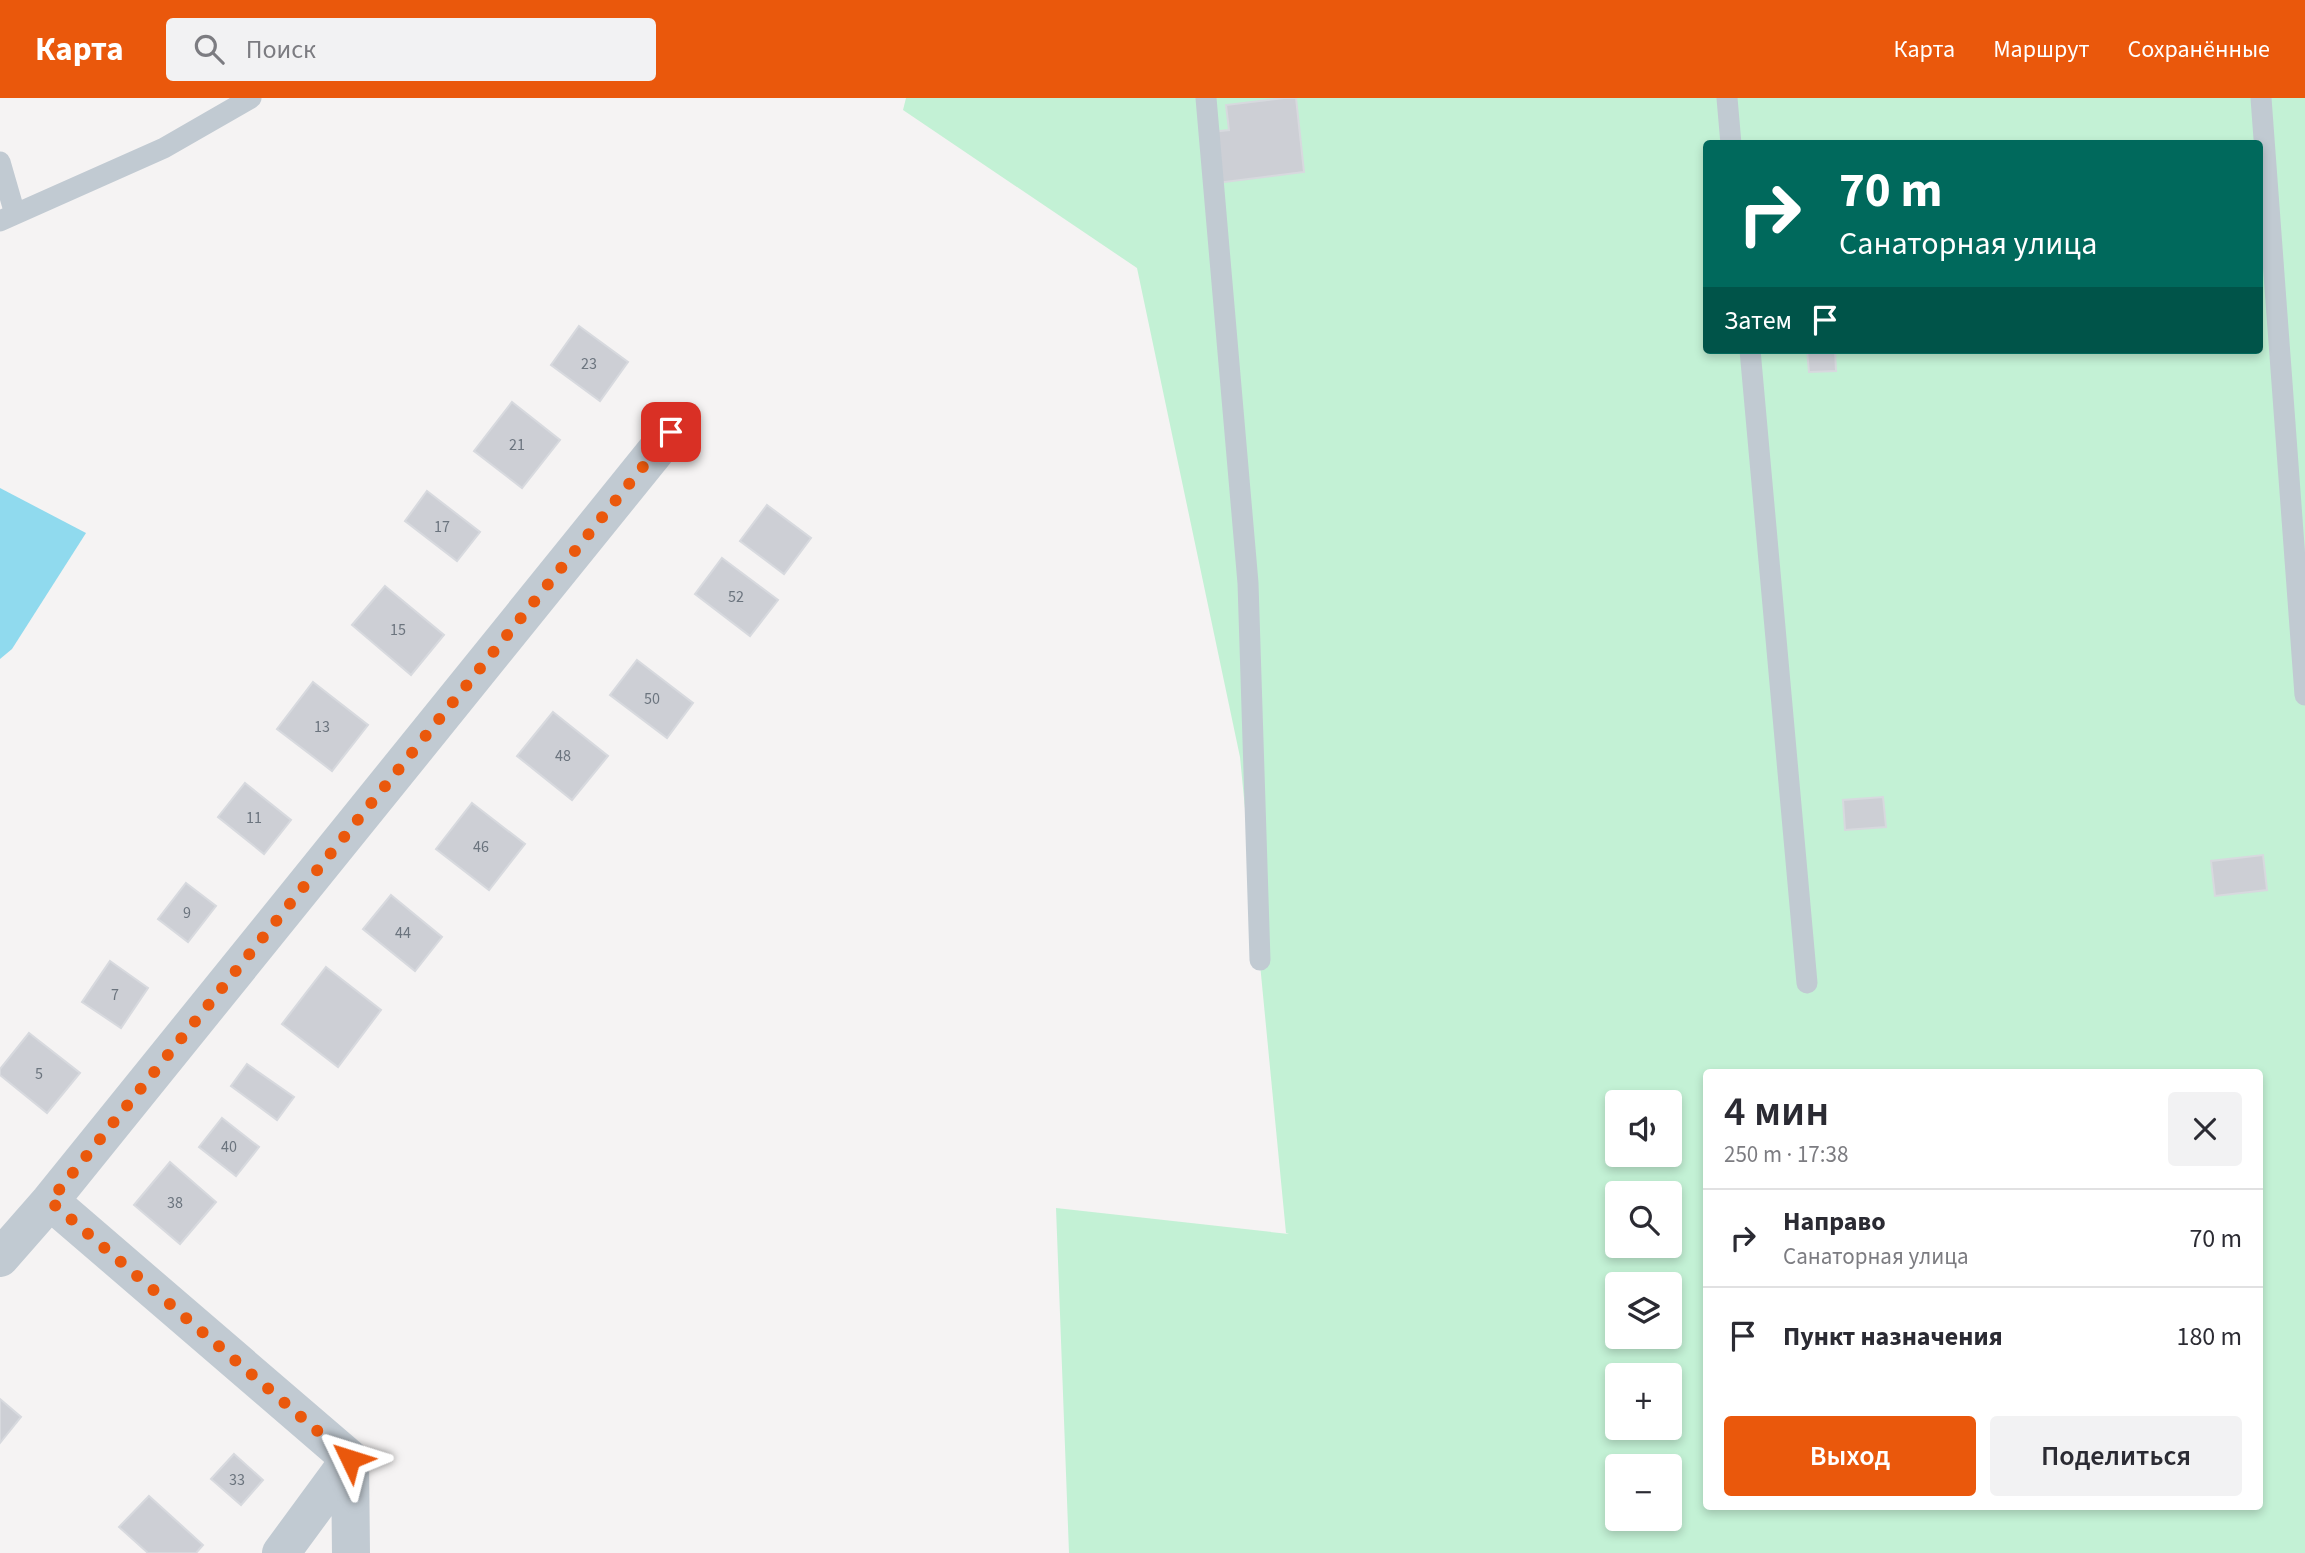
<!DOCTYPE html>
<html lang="ru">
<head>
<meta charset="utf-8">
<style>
  :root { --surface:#fff; --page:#f2f2f3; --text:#2b2b33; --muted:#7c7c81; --line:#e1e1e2; --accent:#ea580c }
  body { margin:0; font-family:"Source Sans 3",sans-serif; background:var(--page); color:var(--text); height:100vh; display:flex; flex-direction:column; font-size:26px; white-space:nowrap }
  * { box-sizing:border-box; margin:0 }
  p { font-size:23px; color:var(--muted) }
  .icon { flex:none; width:38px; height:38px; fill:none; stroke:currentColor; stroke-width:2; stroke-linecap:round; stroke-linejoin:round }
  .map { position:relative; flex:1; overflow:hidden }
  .details { position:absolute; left:1703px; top:971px; width:560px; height:441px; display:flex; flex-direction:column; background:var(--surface); border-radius:7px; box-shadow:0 4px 10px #0003 }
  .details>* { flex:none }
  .hud { position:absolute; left:1703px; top:42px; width:560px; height:214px; border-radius:7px; box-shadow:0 4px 10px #0003; background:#00695c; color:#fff; overflow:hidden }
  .controls { position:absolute; left:1605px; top:992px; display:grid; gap:14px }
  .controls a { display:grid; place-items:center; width:77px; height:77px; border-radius:7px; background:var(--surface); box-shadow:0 4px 10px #0003; font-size:35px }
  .pin { position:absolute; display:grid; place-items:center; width:60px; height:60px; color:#fff; margin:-30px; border-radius:14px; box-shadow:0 4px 10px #0006 }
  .me { position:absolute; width:77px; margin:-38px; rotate:311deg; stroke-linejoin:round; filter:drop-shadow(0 0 5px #0008) }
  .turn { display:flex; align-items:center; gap:24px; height:147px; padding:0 21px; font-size:32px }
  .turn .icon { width:91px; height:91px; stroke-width:2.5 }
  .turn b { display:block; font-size:49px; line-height:60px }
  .then { display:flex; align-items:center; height:66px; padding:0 21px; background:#0003; gap:14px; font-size:26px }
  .round { display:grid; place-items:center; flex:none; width:74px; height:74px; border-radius:7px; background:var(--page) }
  .overview { display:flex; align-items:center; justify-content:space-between; height:119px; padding:0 21px }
  h1 { font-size:42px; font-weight:600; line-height:52px }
  .action { display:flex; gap:14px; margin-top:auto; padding:14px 21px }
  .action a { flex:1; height:80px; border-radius:7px; background:var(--accent); color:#fff; font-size:28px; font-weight:600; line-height:80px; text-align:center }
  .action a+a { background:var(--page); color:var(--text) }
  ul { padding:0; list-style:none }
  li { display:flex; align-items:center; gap:21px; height:98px; padding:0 21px; border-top:2px solid var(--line) }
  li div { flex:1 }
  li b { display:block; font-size:26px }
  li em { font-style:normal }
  header { display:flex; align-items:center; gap:42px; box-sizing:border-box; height:98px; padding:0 35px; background:var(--accent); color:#fff }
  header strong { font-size:33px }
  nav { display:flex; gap:38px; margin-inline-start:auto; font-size:24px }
  .search { width:490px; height:63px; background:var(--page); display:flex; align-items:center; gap:18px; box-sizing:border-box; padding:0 24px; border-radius:7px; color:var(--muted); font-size:26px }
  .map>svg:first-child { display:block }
</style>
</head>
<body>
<header>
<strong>Карта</strong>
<div class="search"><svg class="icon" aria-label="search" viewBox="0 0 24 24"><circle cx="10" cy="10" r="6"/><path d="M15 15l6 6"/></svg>Поиск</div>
<nav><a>Карта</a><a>Маршрут</a><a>Сохранённые</a></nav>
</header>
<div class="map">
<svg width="2305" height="1455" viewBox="0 0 2305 1455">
  <rect width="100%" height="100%" fill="#f5f3f3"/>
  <path fill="#c3f1d5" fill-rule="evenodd" d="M906,0H2305V1455H1069L1056,1110L1289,1136L1286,1135L1240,659L1137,170L903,12ZM1706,46H2259V252H1706ZM1706,975H2259V1409H1706ZM1617,1004H1670V1057H1617ZM1617,1096H1670V1148H1617ZM1617,1186H1670V1239H1617ZM1617,1278H1670V1330H1617ZM1617,1368H1670V1421H1617Z"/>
  <path fill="#90daee" d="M0,390L86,435L12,551L0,561Z"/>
  <path fill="#cdcfd5" stroke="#d7d9de" stroke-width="2" d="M1284,0H1296L1304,74L1217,85L1211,34L1229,32L1226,7Z
    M579,228L628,264L600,303L551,267Z
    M1807,252H1835L1836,273L1809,274Z
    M512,304L560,342L522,390L474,353Z
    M427,393L480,434L457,463L405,423Z
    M767,407L811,440L784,476L740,443Z
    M722,460L778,502L750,538L695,496Z
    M385,488L444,537L411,577L352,527Z
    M637,562L693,605L667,640L610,597Z
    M313,584L368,627L332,673L277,631Z
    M553,614L608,658L572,702L517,658Z
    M245,685L291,722L264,756L218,719Z
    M1883,699L1886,729L1845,732L1843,702Z
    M472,705L525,746L489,792L436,751Z
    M2263,757L2267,792L2215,798L2211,763Z
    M186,785L216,808L188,844L158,821Z
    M391,797L442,839L415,873L363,831Z
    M110,863L148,890L121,930L82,904Z
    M326,869L381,912L338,969L282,926Z
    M29,935L80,975L47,1015L0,977V971Z
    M247,966L294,999L277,1022L231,988Z
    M222,1020L259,1049L236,1078L199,1049Z
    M170,1064L216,1104L180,1146L134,1107Z
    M0,1301L21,1319L0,1345Z
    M234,1356L263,1382L241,1407L211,1381Z
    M149,1398L203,1447L196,1455H148L119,1429Z"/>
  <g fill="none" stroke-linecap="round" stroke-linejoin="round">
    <path stroke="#c1cad2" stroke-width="21" d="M1206,0L1248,485L1260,862
      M1727,0L1731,46
      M2261,0L2305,597
      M0,64L15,116
      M0,123L164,50L251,0
      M1750,252L1807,885"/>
    <path stroke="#c1cad2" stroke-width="38" d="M50,1103L350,1361L351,1455
      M0,1160L50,1103L671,334
      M281,1455L350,1361"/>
  </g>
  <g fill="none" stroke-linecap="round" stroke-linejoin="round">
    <path stroke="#ea580c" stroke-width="12" stroke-dasharray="0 21.6" d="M350,1361L50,1103L671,334"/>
  </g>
  <g text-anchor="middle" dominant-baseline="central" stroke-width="5" stroke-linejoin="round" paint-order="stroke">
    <g font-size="16" fill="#6b747e">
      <text x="589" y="266">23</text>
      <text x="517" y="347">21</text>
      <text x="442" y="429">17</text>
      <text x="736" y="499">52</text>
      <text x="398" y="532">15</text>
      <text x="652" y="601">50</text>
      <text x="322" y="629">13</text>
      <text x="563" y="658">48</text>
      <text x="254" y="720">11</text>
      <text x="481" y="749">46</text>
      <text x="187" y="815">9</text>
      <text x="403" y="835">44</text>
      <text x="115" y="897">7</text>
      <text x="39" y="976">5</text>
      <text x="229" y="1049">40</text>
      <text x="175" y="1105">38</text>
      <text x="237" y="1382">33</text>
    </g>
  </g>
</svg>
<div class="controls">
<a><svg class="icon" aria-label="sound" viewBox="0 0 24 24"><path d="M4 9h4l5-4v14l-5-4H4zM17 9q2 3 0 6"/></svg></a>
<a><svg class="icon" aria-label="search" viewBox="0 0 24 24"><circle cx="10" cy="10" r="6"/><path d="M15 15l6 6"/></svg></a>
<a><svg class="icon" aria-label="layers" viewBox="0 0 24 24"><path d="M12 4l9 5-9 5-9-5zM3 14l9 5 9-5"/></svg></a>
<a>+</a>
<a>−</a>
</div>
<div class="pin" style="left:671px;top:334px;background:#d93025"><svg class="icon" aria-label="arrive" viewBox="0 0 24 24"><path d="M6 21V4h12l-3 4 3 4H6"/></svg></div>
<svg class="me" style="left:350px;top:1361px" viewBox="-20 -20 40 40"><path d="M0-17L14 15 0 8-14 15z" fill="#ea580c" stroke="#fff" stroke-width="4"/></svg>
<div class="hud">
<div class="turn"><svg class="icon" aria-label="right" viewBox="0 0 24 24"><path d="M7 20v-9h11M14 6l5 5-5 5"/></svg><div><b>70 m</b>Санаторная улица</div></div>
<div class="then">Затем<svg class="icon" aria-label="arrive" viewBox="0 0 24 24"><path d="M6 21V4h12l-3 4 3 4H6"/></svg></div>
</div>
<section class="details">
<div class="overview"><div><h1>4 мин</h1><p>250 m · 17:38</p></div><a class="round"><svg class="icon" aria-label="close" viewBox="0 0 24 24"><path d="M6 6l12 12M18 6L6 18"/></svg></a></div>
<ul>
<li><svg class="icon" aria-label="right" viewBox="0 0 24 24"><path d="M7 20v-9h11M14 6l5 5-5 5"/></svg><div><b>Направо</b><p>Санаторная улица</p></div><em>70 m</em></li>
<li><svg class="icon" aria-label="arrive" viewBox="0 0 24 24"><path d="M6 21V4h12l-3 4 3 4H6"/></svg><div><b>Пункт назначения</b></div><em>180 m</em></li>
</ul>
<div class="action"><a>Выход</a><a>Поделиться</a></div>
</section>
</div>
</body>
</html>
